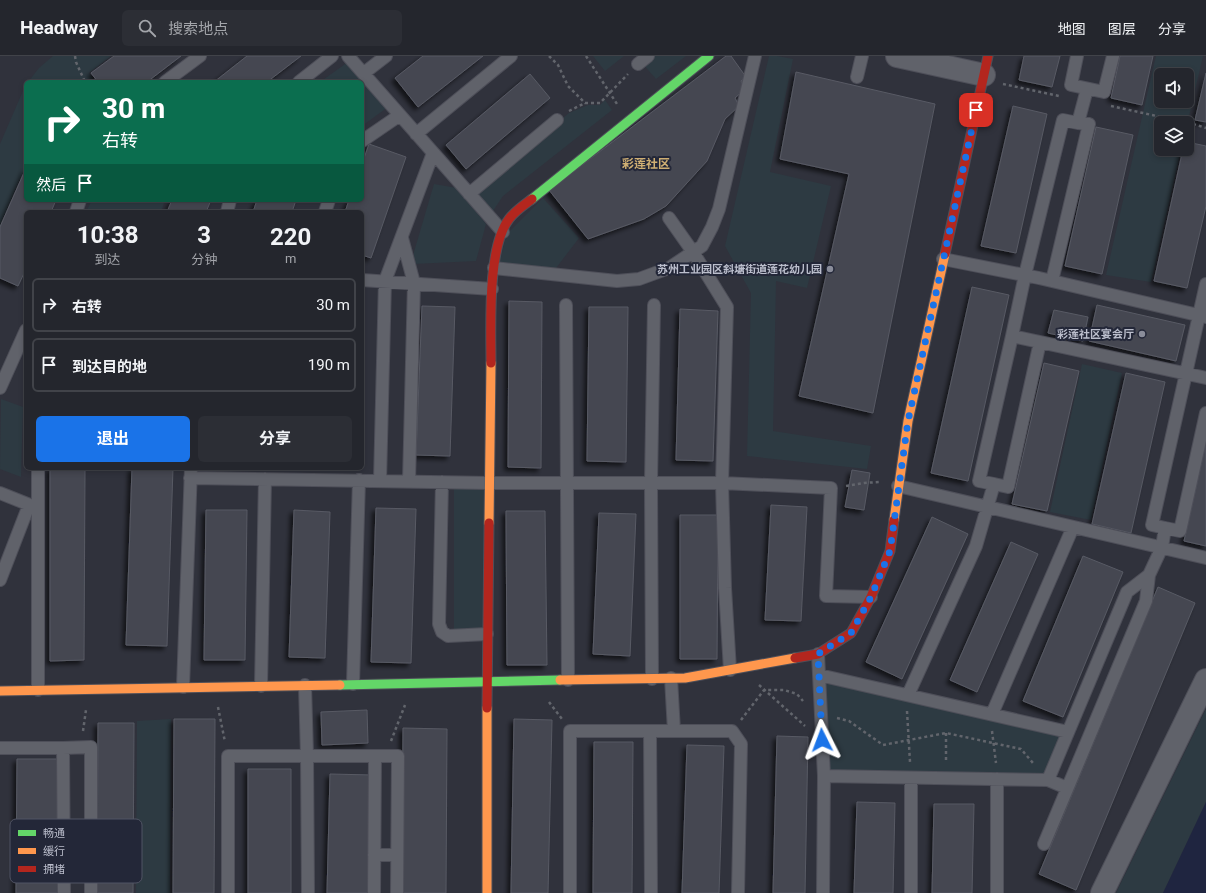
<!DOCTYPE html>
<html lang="zh">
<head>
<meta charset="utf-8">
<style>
  :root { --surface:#24262d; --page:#2c2e35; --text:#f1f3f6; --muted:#a3a5aa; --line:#414349; --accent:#1a73e8 }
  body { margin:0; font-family:Roboto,"Noto Sans SC",sans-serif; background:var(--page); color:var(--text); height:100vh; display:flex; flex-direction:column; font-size:15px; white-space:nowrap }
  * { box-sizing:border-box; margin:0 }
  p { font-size:13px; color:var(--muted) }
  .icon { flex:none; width:22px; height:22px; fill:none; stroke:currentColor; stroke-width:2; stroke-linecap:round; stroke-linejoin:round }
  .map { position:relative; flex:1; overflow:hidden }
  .details { position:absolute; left:24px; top:154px; width:340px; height:260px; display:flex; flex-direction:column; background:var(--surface); border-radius:6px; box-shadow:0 2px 6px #0003,0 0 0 1px var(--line) }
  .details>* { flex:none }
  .hud { position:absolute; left:24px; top:24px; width:340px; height:122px; border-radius:6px; box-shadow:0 2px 6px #0003,0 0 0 1px var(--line); background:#0b6e4f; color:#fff; overflow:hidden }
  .controls { position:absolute; left:1154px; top:12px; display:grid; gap:8px }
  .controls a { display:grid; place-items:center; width:40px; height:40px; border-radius:6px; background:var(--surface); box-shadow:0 2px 6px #0003,0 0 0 1px var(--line); font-size:20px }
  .pin { position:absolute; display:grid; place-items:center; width:34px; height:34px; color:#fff; margin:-17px; border-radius:8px; box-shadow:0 2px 6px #0006 }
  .me { position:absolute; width:44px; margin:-22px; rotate:357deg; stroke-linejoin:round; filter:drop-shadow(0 0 3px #0008) }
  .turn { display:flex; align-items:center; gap:14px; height:84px; padding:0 12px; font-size:18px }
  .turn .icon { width:52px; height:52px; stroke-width:2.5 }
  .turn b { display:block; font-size:28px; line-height:34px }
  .then { display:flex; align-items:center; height:38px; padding:0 12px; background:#0003; gap:8px; font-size:15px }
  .eta { display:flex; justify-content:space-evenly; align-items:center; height:68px; text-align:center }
  .eta b { font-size:24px; font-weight:700; line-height:28px }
  .cta { display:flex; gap:8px; margin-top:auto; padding:8px 12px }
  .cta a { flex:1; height:46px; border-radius:6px; background:var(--accent); color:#fff; font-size:16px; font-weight:700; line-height:46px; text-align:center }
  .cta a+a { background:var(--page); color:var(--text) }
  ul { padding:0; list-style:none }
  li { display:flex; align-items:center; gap:12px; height:54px; margin:0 8px 6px; padding:0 4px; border:2px solid var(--line); border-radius:6px }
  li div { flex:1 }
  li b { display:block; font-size:15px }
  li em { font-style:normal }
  header { display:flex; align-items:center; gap:24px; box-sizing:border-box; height:56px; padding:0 20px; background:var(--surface); border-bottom:1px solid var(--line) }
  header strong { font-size:19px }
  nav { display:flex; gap:22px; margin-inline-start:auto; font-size:14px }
  .search { width:280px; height:36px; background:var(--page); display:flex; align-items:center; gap:10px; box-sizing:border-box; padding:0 14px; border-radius:6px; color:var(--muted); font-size:15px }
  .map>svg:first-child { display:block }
</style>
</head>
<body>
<header>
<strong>Headway</strong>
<div class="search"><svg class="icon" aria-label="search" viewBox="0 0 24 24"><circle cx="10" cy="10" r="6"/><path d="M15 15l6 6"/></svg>搜索地点</div>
<nav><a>地图</a><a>图层</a><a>分享</a></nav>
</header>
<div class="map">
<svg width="1206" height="837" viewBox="0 0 1206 837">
  <defs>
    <filter id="shadow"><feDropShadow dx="-3.5" dy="3.5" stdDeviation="2" flood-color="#0009"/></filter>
  </defs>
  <rect width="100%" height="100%" fill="#30323c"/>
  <path fill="#2d3a42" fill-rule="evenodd" d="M53,0H111L89,17L96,26H28L39,12Z
    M593,0H624L605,15Z
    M652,0H686L656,23L642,7Z
    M769,0H777L793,3L770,116L831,130L807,232L776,225L773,375L871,390L867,413L747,400L751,237L725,190Z
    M1156,0H1203L1187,69V67H1161V93H1181L1151,226L1106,219ZM1161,19H1187V45H1161Z
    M348,6L388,51L362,70V26H320Z
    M26,28V109L0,169V88Z
    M605,44L612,54L503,140L491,158L474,137L569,57L588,49H600Z
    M434,128L457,132L486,168L476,205L413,208L414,196Z
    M543,142L579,182L553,216L499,210L506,179Z
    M92,144H165L161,156H86Z
    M1082,308L1122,317L1091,464L1050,456Z
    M1,343L23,351L21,421L0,413Z
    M454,430L484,431L482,575L454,576Z
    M820,620L1066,676L1047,724L826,718Z
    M1206,653V746L1163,837H1116Z
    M171,663L170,837H136L137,665Z"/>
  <path fill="#1f2540" d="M1206,746V837H1163Z"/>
  <path fill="#444751" stroke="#585a64" filter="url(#shadow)" d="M114,0H181L147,26H98L91,17Z
    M247,0H301L267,26H214Z
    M423,0H483L418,51L395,22Z
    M726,0H731L746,21L741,25L745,33L735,42L739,50L725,63L707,105L666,150L644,163L588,183L549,134Z
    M1024,0H1060L1052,31L1019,24Z
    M1120,0H1153L1142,49L1111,42Z
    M796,16L935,48L873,357L799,340L849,118L780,103Z
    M1206,17V66L1195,64Z
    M530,18L550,42L466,113L446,89Z
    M1013,50L1047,58L1016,197L981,190Z
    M1096,71L1133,79L1102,218L1065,210Z
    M1187,86L1206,90V150L1187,232L1154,225L1183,93H1187Z
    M369,88L406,101L371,202L362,199V156H345L349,144H362V108Z
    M26,112V144H56L51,156H26V213L18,230L0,222V171Z
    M172,144H211L206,156H167Z
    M257,144H296L292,156H253Z
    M972,231L1009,239L968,425L931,417Z
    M509,245L542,246L541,412L508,411Z
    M1097,249L1185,269L1176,305L1089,285Z
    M422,250L455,251L450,400L416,399Z
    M589,251H628L626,406L587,405Z
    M680,253L718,255L713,405L676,404Z
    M1054,254L1088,261L1083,285L1048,277Z
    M1044,307L1079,315L1047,455L1012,448Z
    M1126,317L1165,326L1131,477L1092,468Z
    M1206,386V490L1184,485Z
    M50,412H85L84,604L50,605Z
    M132,412H173L167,590L126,589Z
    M852,414L870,417L864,454L845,451Z
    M771,449L807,451L801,565L765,564Z
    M376,452L416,453L411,607L371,606Z
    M206,454H247L245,604H204Z
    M294,454L330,456L325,602L289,601Z
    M506,455H545L547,609H507Z
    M599,457L636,458L630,600L593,598Z
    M680,459H718L717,603H680Z
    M932,461L968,478L902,623L866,606Z
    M1011,486L1038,498L977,636L950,624Z
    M1083,500L1123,516L1063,661L1023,645Z
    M1158,531L1195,547L1076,834L1039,818Z
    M367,654L368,687L322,689L321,656Z
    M174,663H215L214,837H173Z
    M514,663L552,664L548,837H511Z
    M98,667H134L133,837H97Z
    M403,672L447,673L446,837H402Z
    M777,680L808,681L805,837H773Z
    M594,686H633L632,837H593Z
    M687,689L724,690L719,837H682Z
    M17,703H59L58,837H16Z
    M248,713H291V837H248Z
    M330,718L372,719L369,837H327Z
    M857,746L895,747L893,837H854Z
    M934,748H974L972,837H932Z"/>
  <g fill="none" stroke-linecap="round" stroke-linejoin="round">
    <g stroke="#4e4f59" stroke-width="14">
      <path id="lane" d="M348,0L503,176
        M1077,0L1071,29L1104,36L1113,0
        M638,8L648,0
        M364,17L386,0
        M857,21L862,0
        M165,26L200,0
        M299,26L332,0
        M416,78L511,0
        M362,85L400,59
        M469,138L557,64
        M76,156L80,144
        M227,156L230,144
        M325,156L329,144
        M669,162L693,196L727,251L722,427L831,432L826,540L871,541
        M402,182L414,227L409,425
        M943,203L1039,222L1206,261
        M494,212L617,225L639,223L669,212L702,190L712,171L719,153L755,0
        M362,224L492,233
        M1052,225L1089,68L1078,67L1087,33
        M566,249L568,624
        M1012,280L1206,322
        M0,332L26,274
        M38,412V634
        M190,422L489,427H722L725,532L730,614
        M380,425L385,225L433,97
        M442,426L439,568L442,576L448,580L487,578
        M994,428L1008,431L1040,286
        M898,430L1206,502
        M0,437L35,451
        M1165,472L1152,469L1206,228
        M1149,519L1162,491L1165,472L1180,475L1206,357
        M0,524L29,449
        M818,598L824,720L1048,724
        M819,619L1068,676
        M671,622L674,675
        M652,623L651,427L654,249
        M353,628L359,424
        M305,629L307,700L308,837
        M261,630L265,423
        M183,631L191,412
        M908,639L976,490L994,428L979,425L1012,280L1025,219L1063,64L1078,67
        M992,658L1073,471
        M650,675L651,837
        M0,692H63
        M911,722V837
        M997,723V837
        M1044,788L1146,545L1149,519L1127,536L1048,724L1067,732
        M64,789L91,788
        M374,799H397
        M64,837L63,692L91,691V837
        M228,837V700H375
        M374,837L375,700H398L397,837
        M570,837V675H732L741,688L738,837
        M823,837L824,720"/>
    </g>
    <g stroke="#4e4f59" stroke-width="24">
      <path id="street" d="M897,0L984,19
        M1102,837L1206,624"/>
    </g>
    <g stroke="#4e4f59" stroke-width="11">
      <path id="fast" d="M532,143L709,0
        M340,629L560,624"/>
    </g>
    <g stroke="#4e4f59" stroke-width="11">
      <path id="slow" d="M894,464L908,365L945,198
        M489,467L491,307
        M560,624L685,622L795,602
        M0,635L340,629
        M487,652V837"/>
    </g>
    <g stroke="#4e4f59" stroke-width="11">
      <path id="jam" d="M945,198L988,0
        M491,307C491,270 487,192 509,163C515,155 524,149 532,143
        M795,602L818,598L851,577L871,541L890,495L894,464
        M487,652L489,467"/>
    </g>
    <path stroke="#62656c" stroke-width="2.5" stroke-dasharray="3 3" stroke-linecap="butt" d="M75,0L76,6L85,26
      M549,0L558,9L568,30L585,47H600L628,18
      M586,0L617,48
      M1003,28L1059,40
      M1111,50L1193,68L1206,72
      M569,55L585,47
      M846,430L864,427L879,426
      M759,629L805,670
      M549,646L562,663
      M218,651L225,686
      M907,655L910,706
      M837,662L849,665L883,689L946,677L1021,693L1033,707
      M741,664L764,634H784L797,638L803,645
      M83,675L86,654
      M992,675L996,707
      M946,677V707
      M391,685L405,649"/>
    <use href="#lane" stroke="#60626a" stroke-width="12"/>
    <use href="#street" stroke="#60626a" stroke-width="22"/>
    <use href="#fast" stroke="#63d668" stroke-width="9"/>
    <use href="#slow" stroke="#ff974d" stroke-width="9"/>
    <use href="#jam" stroke="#b3261e" stroke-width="9"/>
  </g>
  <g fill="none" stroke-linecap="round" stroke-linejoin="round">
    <path stroke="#1a73e8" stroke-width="7" stroke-dasharray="0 12.6" d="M822,684L818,598L851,577L871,541L890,495L908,365L976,54"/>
  </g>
  <g fill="#8a8d9a" stroke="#232738" stroke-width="1.5">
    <circle cx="830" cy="213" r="4"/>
    <circle cx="1142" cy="278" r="4"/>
  </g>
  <g text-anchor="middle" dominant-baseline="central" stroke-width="4" stroke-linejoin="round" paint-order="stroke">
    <g font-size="11" font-weight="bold" fill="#bbbecc" stroke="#232738" text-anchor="end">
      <text x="822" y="213">苏州工业园区斜塘街道莲花幼儿园</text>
      <text x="1134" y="278">彩莲社区宴会厅</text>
    </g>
    <g font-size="12" font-weight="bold" fill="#cfaf73" stroke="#232738">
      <text x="646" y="108">彩莲社区</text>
    </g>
  </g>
  <rect x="10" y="763" width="132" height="64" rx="6" fill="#232738" stroke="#515464" stroke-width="1"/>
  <rect x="18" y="774" width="18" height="6" fill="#63d668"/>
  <rect x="18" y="792" width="18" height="6" fill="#ff974d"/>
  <rect x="18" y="810" width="18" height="6" fill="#b3261e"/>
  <g font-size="11" fill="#bbbecc">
    <text x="43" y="781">畅通</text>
    <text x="43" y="799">缓行</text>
    <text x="43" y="817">拥堵</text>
  </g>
</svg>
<div class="controls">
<a><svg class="icon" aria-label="sound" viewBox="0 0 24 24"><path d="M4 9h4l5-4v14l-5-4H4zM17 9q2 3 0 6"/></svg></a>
<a><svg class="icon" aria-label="layers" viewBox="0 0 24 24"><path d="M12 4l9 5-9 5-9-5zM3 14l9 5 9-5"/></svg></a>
</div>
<div class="pin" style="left:976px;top:54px;background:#d93025"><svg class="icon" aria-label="arrive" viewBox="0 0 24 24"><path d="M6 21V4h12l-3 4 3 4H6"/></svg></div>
<svg class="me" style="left:822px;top:684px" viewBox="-20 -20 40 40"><path d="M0-17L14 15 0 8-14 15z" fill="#1a73e8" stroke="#fff" stroke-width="4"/></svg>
<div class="hud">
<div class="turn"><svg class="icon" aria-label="right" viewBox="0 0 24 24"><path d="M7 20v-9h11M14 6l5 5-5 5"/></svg><div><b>30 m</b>右转</div></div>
<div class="then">然后<svg class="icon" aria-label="arrive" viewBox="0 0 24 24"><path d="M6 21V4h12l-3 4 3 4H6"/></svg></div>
</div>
<section class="details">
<div class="eta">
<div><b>10:38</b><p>到达</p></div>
<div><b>3</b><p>分钟</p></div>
<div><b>220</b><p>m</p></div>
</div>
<ul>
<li><svg class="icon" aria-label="right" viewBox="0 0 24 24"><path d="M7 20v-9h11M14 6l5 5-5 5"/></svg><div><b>右转</b></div><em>30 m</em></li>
<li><svg class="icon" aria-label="arrive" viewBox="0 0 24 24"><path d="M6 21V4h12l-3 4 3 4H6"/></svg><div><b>到达目的地</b></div><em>190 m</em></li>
</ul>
<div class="cta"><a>退出</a><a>分享</a></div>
</section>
</div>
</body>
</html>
